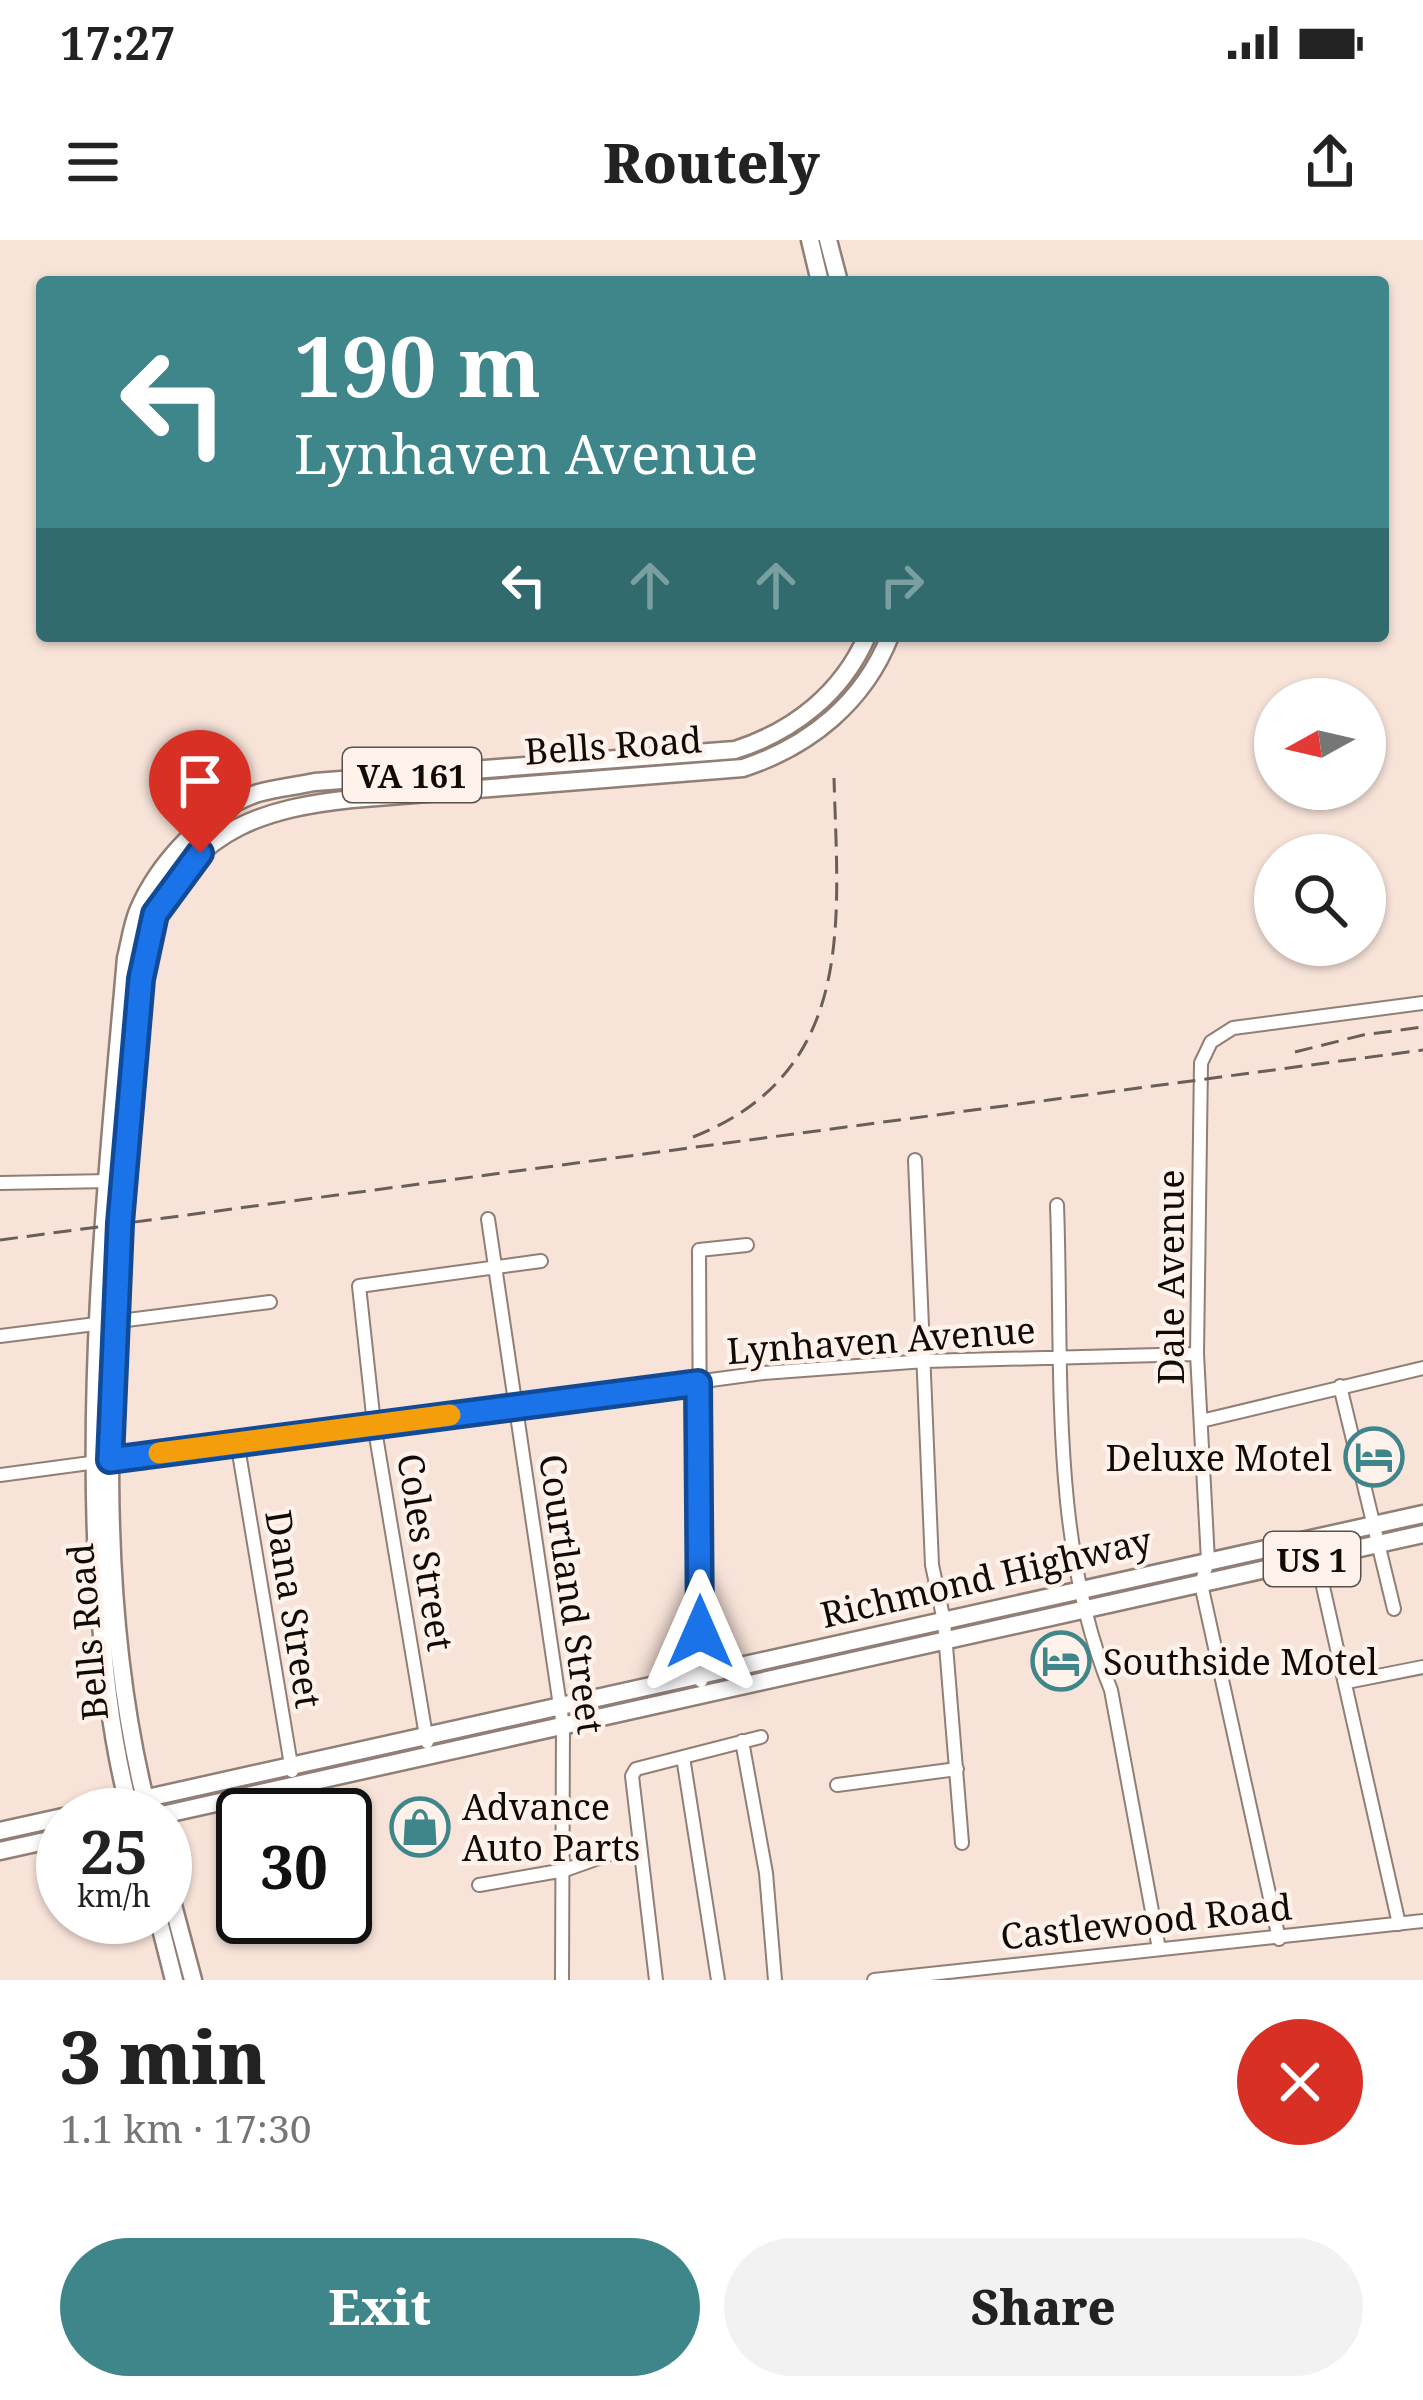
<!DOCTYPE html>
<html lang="en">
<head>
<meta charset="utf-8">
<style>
  :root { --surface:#fff; --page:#f2f2f2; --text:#222; --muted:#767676; --accent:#3e868a }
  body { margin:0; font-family:"Noto Serif",serif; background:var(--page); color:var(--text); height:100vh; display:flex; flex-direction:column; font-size:45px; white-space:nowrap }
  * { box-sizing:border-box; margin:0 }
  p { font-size:39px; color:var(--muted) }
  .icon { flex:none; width:66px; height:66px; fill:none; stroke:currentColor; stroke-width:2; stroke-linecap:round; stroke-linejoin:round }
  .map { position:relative; height:1740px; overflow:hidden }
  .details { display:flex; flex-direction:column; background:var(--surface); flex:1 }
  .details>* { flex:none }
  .banner { position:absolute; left:36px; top:36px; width:1353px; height:366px; border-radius:12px; box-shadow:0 3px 9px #0004; background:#3e868a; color:#fff; overflow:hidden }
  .needle { width:78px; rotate:262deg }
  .tools { position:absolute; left:1254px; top:438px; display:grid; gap:24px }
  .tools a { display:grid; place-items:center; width:132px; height:132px; border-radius:50%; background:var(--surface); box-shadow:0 3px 9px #0004; font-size:60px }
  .speed { position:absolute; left:36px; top:1548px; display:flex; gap:24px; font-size:60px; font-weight:700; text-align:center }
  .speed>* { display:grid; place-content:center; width:156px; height:156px; border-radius:50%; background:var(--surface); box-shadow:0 3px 9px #0004; line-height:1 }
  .speed small { font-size:30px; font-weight:400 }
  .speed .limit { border:6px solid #111; border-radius:18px; background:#fff; color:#111 }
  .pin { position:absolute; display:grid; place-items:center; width:102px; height:102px; color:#fff; margin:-123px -51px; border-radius:50% 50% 50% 0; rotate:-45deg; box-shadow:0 0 12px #0007 }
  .pin .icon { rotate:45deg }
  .me { position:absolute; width:132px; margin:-66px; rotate:0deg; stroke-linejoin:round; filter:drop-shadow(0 0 9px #0008) }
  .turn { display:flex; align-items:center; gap:42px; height:252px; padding:0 60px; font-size:54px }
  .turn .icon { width:156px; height:156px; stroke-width:2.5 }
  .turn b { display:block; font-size:84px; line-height:102px }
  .lanes { display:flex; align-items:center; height:114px; padding:0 60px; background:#0003; justify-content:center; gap:60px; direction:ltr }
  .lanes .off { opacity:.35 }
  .round { display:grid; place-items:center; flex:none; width:126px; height:126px; border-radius:63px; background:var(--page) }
  .summary { display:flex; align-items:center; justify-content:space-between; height:204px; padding:0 60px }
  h1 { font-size:72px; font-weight:800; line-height:90px }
  .action { display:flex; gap:24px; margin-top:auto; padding:24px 60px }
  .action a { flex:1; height:138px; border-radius:72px; background:var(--accent); color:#fff; font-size:48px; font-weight:800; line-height:138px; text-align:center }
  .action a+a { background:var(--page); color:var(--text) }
  .status { display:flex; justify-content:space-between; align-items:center; height:84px; padding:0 60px; background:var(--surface); direction:ltr }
  .status svg { height:33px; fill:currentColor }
  header { display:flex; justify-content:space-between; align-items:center; height:156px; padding:0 60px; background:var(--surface); font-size:54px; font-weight:800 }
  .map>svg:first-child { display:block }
</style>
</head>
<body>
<div class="status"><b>17:27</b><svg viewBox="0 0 49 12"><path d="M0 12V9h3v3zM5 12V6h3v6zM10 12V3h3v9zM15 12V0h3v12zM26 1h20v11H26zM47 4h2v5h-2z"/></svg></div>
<header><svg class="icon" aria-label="menu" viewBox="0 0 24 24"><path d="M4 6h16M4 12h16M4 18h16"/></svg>Routely<svg class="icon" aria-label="share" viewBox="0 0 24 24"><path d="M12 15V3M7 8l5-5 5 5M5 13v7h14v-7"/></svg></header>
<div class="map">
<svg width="1423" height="1740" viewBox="0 0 1423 1740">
  <rect width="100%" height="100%" fill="#f7e3d8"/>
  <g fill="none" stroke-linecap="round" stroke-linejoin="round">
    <g stroke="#917f75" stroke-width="16">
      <path id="minor" d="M915,920L932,1325L944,1381L962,1603
        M0,943L111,941
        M1057,965C1063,1125 1049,1300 1111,1450L1159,1709
        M488,979L563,1486L562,1740
        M0,1096L270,1062
        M1340,1146L1394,1369
        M1201,1181L1423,1128
        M237,1201L292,1531
        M0,1235L763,1133L925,1121L1197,1114
        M1315,1311L1399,1684
        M701,1441L699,1010L747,1005
        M1347,1442L1423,1427
        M742,1501L766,1633L775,1740
        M427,1502L374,1184L359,1046L541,1021
        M683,1517L718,1740
        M837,1545L957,1529
        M479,1645L565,1630L632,1606
        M1279,1699L1201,1344L1208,1321L1197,1114L1201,823L1211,802L1233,788L1423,763
        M656,1740L632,1536L636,1529L761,1497
        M874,1740L1423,1681"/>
    </g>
    <g stroke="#917f75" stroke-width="21">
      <path id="major" d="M810,0L820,42
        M828,0L839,42
        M71,1575L1423,1274
        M131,1575C110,1497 103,1421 98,1340C86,1132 108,925 126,718C130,702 132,686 138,671C158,623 207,570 258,553C276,548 296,546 315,542L735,510C794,491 842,453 867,396
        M149,1575C89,1345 112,1102 129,868C134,815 133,717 157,671C200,588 266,568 352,559L743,528C810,506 864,462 890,396
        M162,1575L1423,1294
        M0,1591L63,1577
        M0,1611L63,1597
        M165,1635L193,1740
        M158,1677L174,1740"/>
    </g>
    <use href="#minor" stroke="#fff" stroke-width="12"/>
    <use href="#major" stroke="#fff" stroke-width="16"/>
    <path stroke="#6a5e58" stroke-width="3" stroke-dasharray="18 9" stroke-linecap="butt" d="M1295,812L1363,795L1423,787
      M693,897C857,832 838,683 834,538
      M0,1000L1423,810"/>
  </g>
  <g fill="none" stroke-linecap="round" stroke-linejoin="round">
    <g stroke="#114b97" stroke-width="30">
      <path id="route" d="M200,613L155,674L141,739L120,983L110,1220L698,1143L700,1392"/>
    </g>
    <use href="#route" stroke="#1a73e8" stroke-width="21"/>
    <path stroke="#f59e0b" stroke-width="21" d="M159,1213L450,1175"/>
  </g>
  <defs>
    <g id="hotel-ring" transform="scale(3)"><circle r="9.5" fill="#fef2eb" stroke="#3e868a" stroke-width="1.5"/><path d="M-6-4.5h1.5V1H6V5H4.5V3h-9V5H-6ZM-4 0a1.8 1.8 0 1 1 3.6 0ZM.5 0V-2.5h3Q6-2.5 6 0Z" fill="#3e868a"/></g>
    <g id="shop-ring" transform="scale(3)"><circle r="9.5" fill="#fef2eb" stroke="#3e868a" stroke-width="1.5"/><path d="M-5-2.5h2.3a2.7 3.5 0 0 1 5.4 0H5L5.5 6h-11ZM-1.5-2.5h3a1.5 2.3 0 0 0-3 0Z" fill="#3e868a"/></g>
  </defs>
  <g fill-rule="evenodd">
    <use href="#hotel-ring" x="1374" y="1217"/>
    <use href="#hotel-ring" x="1061" y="1421"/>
    <use href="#shop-ring" x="420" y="1587"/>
  </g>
  <g text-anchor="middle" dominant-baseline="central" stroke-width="9" stroke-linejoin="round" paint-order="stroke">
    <g fill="#fef2eb" stroke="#58504b" stroke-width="3">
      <rect x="343" y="508" width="138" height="54" rx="9"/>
      <rect x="1264" y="1292" width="96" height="54" rx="9"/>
    </g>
    <g font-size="33" font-weight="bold" fill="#110b07">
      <text x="412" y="535">VA 161</text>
      <text x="1312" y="1319">US 1</text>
    </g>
    <g font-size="36" fill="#110b07" stroke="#fef2eb">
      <text transform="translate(613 505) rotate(-4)">Bells Road</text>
      <text transform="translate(1170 1037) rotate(-90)">Dale Avenue</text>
      <text transform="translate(881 1100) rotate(-4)">Lynhaven Avenue</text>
      <text transform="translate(426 1312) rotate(81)">Coles Street</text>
      <text transform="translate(986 1337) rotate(-13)">Richmond Highway</text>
      <text transform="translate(572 1354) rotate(82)">Courtland Street</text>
      <text transform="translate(294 1369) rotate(81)">Dana Street</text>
      <text transform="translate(87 1392) rotate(-95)">Bells Road</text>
      <text transform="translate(1146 1681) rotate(-6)">Castlewood Road</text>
    </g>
    <g font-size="36" fill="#110b07" stroke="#fef2eb" text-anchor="start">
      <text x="1332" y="1217" text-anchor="end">Deluxe Motel</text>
      <text x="1103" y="1421">Southside Motel</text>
      <text x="462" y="1566">Advance<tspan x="462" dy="41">Auto Parts</tspan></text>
    </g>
  </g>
</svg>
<div class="tools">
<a><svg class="needle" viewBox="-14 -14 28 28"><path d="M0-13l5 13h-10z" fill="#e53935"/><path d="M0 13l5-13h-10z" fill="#767676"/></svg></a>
<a><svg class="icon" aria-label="search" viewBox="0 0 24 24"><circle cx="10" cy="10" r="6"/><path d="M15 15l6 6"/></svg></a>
</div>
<div class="speed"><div>25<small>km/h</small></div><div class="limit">30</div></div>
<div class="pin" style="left:200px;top:613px;background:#d93025"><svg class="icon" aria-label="arrive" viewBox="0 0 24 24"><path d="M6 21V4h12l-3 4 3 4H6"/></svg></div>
<svg class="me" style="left:700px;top:1392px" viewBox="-20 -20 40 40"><path d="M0-17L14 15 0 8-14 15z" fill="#1a73e8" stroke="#fff" stroke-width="4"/></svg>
<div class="banner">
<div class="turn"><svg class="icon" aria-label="left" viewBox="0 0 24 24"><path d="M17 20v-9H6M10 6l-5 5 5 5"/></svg><div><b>190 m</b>Lynhaven Avenue</div></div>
<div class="lanes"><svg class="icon" aria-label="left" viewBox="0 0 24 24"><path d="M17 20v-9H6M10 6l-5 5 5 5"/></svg><svg class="icon off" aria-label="ahead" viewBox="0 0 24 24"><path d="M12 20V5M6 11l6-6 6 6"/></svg><svg class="icon off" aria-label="ahead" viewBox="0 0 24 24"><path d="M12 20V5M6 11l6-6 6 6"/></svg><svg class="icon off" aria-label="right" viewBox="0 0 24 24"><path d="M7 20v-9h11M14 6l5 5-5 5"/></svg></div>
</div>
</div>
<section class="details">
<div class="summary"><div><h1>3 min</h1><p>1.1 km · 17:30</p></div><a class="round" style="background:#d93025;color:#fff"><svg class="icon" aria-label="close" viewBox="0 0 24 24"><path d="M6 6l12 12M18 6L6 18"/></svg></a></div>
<div class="action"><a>Exit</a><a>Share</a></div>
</section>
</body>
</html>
